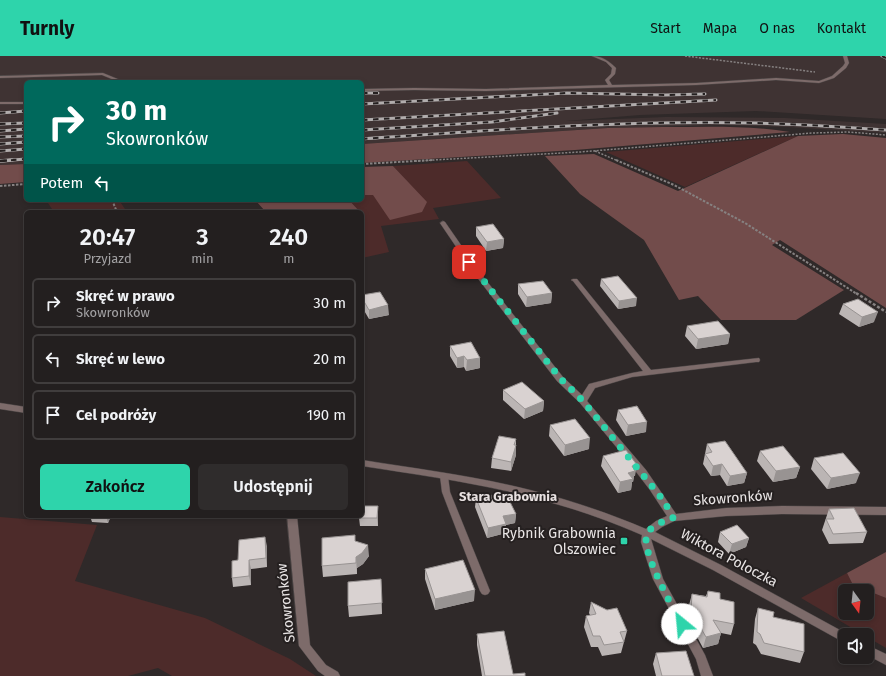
<!DOCTYPE html>
<html lang="pl">
<head>
<meta charset="utf-8">
<style>
  :root { --surface:#231f1f; --page:#2f2c2c; --text:#f1f3f6; --muted:#a3a2a4; --line:#403d3d; --accent:#2ed4ab }
  body { margin:0; font-family:"Fira Sans",sans-serif; background:var(--page); color:var(--text); height:100vh; display:flex; flex-direction:column; font-size:15px; white-space:nowrap }
  * { box-sizing:border-box; margin:0 }
  p { font-size:13px; color:var(--muted) }
  .icon { flex:none; width:22px; height:22px; fill:none; stroke:currentColor; stroke-width:2; stroke-linecap:round; stroke-linejoin:round }
  .map { position:relative; flex:1; overflow:hidden }
  .side { position:absolute; left:24px; top:154px; width:340px; height:308px; display:flex; flex-direction:column; background:var(--surface); border-radius:6px; box-shadow:0 2px 6px #0003,0 0 0 1px var(--line) }
  .side>* { flex:none }
  .top-card { position:absolute; left:24px; top:24px; width:340px; height:122px; border-radius:6px; box-shadow:0 2px 6px #0003,0 0 0 1px var(--line); background:#00695c; color:#fff; overflow:hidden }
  .needle { width:26px; rotate:165deg }
  .fabs { position:absolute; left:838px; top:528px; display:grid; gap:8px }
  .fabs a { display:grid; place-items:center; width:36px; height:36px; border-radius:6px; background:var(--surface); box-shadow:0 2px 6px #0003,0 0 0 1px var(--line); font-size:20px }
  .pin { position:absolute; display:grid; place-items:center; width:34px; height:34px; color:#fff; margin:-17px; border-radius:8px; box-shadow:0 2px 6px #0006 }
  .me { position:absolute; width:44px; margin:-22px; rotate:332deg; stroke-linejoin:round; filter:drop-shadow(0 0 3px #0008) }
  .turn { display:flex; align-items:center; gap:14px; height:84px; padding:0 16px; font-size:18px }
  .turn .icon { width:52px; height:52px; stroke-width:2.5 }
  .turn b { display:block; font-size:28px; line-height:34px }
  .then { display:flex; align-items:center; height:38px; padding:0 16px; background:#0003; gap:8px; font-size:15px }
  .eta { display:flex; justify-content:space-evenly; align-items:center; height:68px; text-align:center }
  .eta b { font-size:24px; font-weight:600; line-height:28px }
  .cta { display:flex; gap:8px; margin-top:auto; padding:8px 16px }
  .cta a { flex:1; height:46px; border-radius:6px; background:var(--accent); color:#111; font-size:16px; font-weight:600; line-height:46px; text-align:center }
  .cta a+a { background:var(--page); color:var(--text) }
  ul { padding:0; list-style:none }
  li { display:flex; align-items:center; gap:12px; height:50px; margin:0 8px 6px; padding:0 8px; border:2px solid var(--line); border-radius:6px }
  li div { flex:1 }
  li b { display:block; font-size:15px }
  li em { font-style:normal }
  header { display:flex; align-items:center; gap:24px; box-sizing:border-box; height:56px; padding:0 20px; background:var(--accent); color:#111 }
  header strong { font-size:19px }
  nav { display:flex; gap:22px; margin-inline-start:auto; font-size:14px }
  .map>svg:first-child { display:block }
</style>
</head>
<body>
<header>
<strong>Turnly</strong>
<nav><a>Start</a><a>Mapa</a><a>O nas</a><a>Kontakt</a></nav>
</header>
<div class="map">
<svg width="886" height="620" viewBox="0 0 886 620">
  <rect width="100%" height="100%" fill="#2f2929"/>
  <path fill="#3f3333" d="M0,0H886V63L756,55L640,59L566,65L666,61L785,62L886,68V77L787,71L722,69L608,72L362,88V26H26V108L0,109Z"/>
  <path fill="#4d2b2a" fill-rule="evenodd" d="M798,80L685,131L606,96Z
    M467,105L501,142L433,152L439,163L381,170L389,196L362,202V165L364,160L362,156H360L349,144H362V139H373L426,146L393,110Z
    M46,144H119L127,156H54Z
    M0,461L97,469L75,525L205,562L290,603L316,620H172L158,612L128,620H0Z
    M847,517L853,529L886,542V592L867,581V579H864L801,542ZM845,535H867V557H845Z"/>
  <path fill="#724c4b" d="M663,71C705,71 748,69 790,76L575,94L362,107V88L608,72Z
    M843,78L886,82V252L780,184L772,189L844,234L796,264H721L698,240L679,244L644,184L580,138L545,100L594,98L678,135L798,80Z
    M26,108V126L0,128V109Z
    M393,110L427,146L422,156L390,164L373,139H362V111Z
    M255,144H349L360,156H266Z
    M886,496V542L853,529L847,517Z"/>
  <g fill="none" stroke-linecap="round" stroke-linejoin="round">
    <g stroke="#4d4747" stroke-width="1">
      <path id="service" d="M592,0C602,0 609,5 616,12L615,18L609,24L612,29L696,27L776,22L819,25L832,20L843,10L845,7L843,0H847L849,7L846,12L834,22L819,27L776,24L696,29L486,35L414,34L362,35V33L414,32L486,33L608,29L605,24L611,18L612,12L606,6Z
        M103,17L125,26H119L102,19L0,22V20Z
        M0,46H26V48H0Z
        M444,417L447,418L448,420L450,436L490,535L488,538L485,539L482,538L480,535L442,436L440,420L441,418Z"/>
    </g>
    <g stroke="#4d4747" stroke-width="1">
      <path id="minor" d="M443,165L445,166L481,218L563,321L582,339L589,328L632,317L643,315L573,225L571,224L573,223H577L651,314L759,302L760,304L759,306H756L632,321L595,332L587,345L646,414L676,458L726,452L782,450L886,451V459L782,458L726,460L674,465L662,471L655,476L721,509L849,579H845V587L713,514L651,483L663,523L705,599L713,620H701L696,603L653,523L641,486L642,479C614,467 585,456 556,448C493,429 427,420 362,410V404C418,413 475,420 530,434C570,444 608,457 646,473L656,465L667,460L650,434L627,404L580,347L557,325L476,220L440,167Z
        M0,347L26,351V357L0,353Z
        M287,460H297L310,589L326,609L338,616L340,620H325L318,615L299,590Z
        M867,589L886,598V609L867,599Z"/>
    </g>
    <path stroke="#868181" stroke-width="1.5" stroke-dasharray="2 1.5" stroke-linecap="butt" d="M685,0L815,16
      M595,95L618,105
      M415,105L580,96L812,77L848,76L886,79"/>
    <path stroke="#868181" stroke-width="2" stroke-dasharray="2.5 1.5" stroke-linecap="butt" d="M616,104L674,129L745,167L857,238
      M362,108L434,104
      M0,130L26,128
      M112,144L117,156"/>
    <path stroke="#868181" stroke-width="2.5" stroke-dasharray="3 2" stroke-linecap="butt" d="M856,237L886,256"/>
    <use href="#service" fill="#7d6b6a" fill-rule="evenodd"/>
    <use href="#minor" fill="#7d6b6a" fill-rule="evenodd"/>
    <g stroke="#b1adad" stroke-width="3">
      <path id="rail-far1" d="M882,0L886,2
        M362,37H378
        M362,48L567,37L665,39L705,38
        M0,57L26,55
        M362,64L716,44
        M0,68L26,67
        M362,74L492,66L557,57
        M0,75L26,73
        M0,81L26,80
        M362,83C493,74 624,64 756,67C799,68 843,71 886,74
        M0,88L26,86
        M0,95L26,93
        M0,105L26,103"/>
    </g>
    <g stroke="#b1adad" stroke-width="3.5">
      <path id="rail" d="M0,105L12,104"/>
    </g>
    <use href="#rail-far1" stroke="#252020" stroke-width="2" stroke-dasharray="5.5" stroke-linecap="butt"/>
    <use href="#rail" stroke="#252020" stroke-width="2.5" stroke-dasharray="7" stroke-linecap="butt"/>
  </g>
  <path fill="#bbb5b4" d="M476,171L504,183L503,192L486,195L476,180Z
    M601,223L636,250L618,253L600,230Z
    M518,228L552,237L551,247L526,251L518,238Z
    M362,239L389,259L369,263L362,251Z
    M843,248L874,266L859,271L839,258Z
    M687,270L730,278L728,288L696,293L685,280Z
    M450,290L480,302V312L466,315L464,311L457,312L450,300Z
    M503,334L544,345L543,355L524,363L503,344Z
    M618,354L646,376L626,380L616,364Z
    M550,369L589,393L564,400L549,380Z
    M516,383V399L511,415L491,412L492,402Z
    M707,388L747,417L744,427L727,430L720,419L711,420L703,408Z
    M760,395L800,411L796,422L773,426L757,405Z
    M603,400L635,420H634L633,426H632L631,434L618,437L601,410Z
    M814,402L856,427L827,433L811,413Z
    M364,431V440L363,450H378V470H360L359,462Z
    M476,442L502,445L516,458L515,467L506,469V477L487,482L475,451Z
    M829,453L867,476L863,487L829,488L822,474Z
    M90,460H111L108,467L92,466Z
    M720,476L749,482L746,491L729,498L718,486Z
    M355,485L369,500L363,508L357,512V518L323,521L322,510Z
    M267,490V511L251,513V529L233,531L232,522L238,504Z
    M425,513L474,545L435,554L425,523Z
    M381,523L382,558L349,561L348,550Z
    M708,535L734,568L731,579L721,577L718,588L703,592L689,566V549L692,538L706,540Z
    M591,546L627,575L621,597L602,600L598,591H591L584,571L586,560L590,559L589,557Z
    M758,552L773,561L804,596L800,607L761,598L756,589L753,587L755,563Z
    M477,578L513,618L525,620H482L477,589Z
    M656,597L694,620H656L653,608Z"/>
  <path fill="#989392" d="M504,183L503,192L486,195L487,186Z
    M552,237L551,247L526,251L527,241Z
    M637,242L636,250L618,253L619,245Z
    M388,249L389,259L369,263V254Z
    M878,256L874,266L859,271L862,261Z
    M730,278L728,288L696,293L698,283Z
    M464,300V311L457,312V302Z
    M480,302V312L466,315L467,304Z
    M544,345L543,355L524,363L525,353Z
    M364,361L365,372L363,391L362,379Z
    M647,366L646,376L626,380L628,369Z
    M590,382L589,393L564,400L565,389Z
    M516,389V399L511,415V406Z
    M722,408L720,419L711,420L713,410Z
    M637,409L635,420H634L633,426H632L631,434L618,437L620,426L628,417L632,410Z
    M800,411L796,422L773,426L776,415Z
    M747,417L744,427L727,430L730,420Z
    M860,417L856,427L827,433L831,422Z
    M364,431V440L363,458L362,450Z
    M378,450V470L377,462Z
    M516,458L515,467L506,469V477L487,482L488,472L503,460Z
    M106,460H111L108,467Z
    M265,481L267,490V511L266,502Z
    M749,482L746,491L729,498L732,488Z
    M368,489L369,500L363,508L357,512V518L356,501Z
    M249,504L251,513V529L249,520Z
    M475,534L474,545L435,554V543Z
    M721,577L718,588L703,592L706,581Z"/>
  <path fill="#d9d2d1" stroke="#989392" d="M493,168L504,183L487,186L476,171Z
    M618,220L637,242L619,245L601,223Z
    M543,225L552,237L527,241L518,228Z
    M380,236L388,249L369,254L362,242V239Z
    M858,243L878,256L862,261L843,248Z
    M718,265L730,278L698,283L687,270Z
    M471,286L480,302L467,304L464,300L457,302L450,290Z
    M522,326L544,345L525,353L503,334Z
    M637,350L647,366L628,369L618,354Z
    M362,361H364L362,379Z
    M575,363L590,382L565,389L550,369Z
    M499,380L516,383L514,389H516L511,406L492,402Z
    M725,385L747,417L730,420L722,408L713,410L705,398L712,396L707,388Z
    M783,390L800,411L776,415L760,395Z
    M626,394L637,409L632,410L635,415L628,417L633,423L620,426L603,400Z
    M843,397L860,417L831,422L814,402Z
    M362,431H364L362,450H378L377,462H359L360,460H362Z
    M499,438L502,445L509,444L516,458L503,460L506,468L488,472L476,442Z
    M854,452L867,476L833,478L826,463H834L829,453Z
    M737,469L749,482L732,488L720,476Z
    M355,479V485L368,489L362,497L356,501V507L322,510V482Z
    M265,481L266,502L249,504V520L232,522V505L238,504L239,484Z
    M463,504L475,534L435,543L425,513Z
    M381,523L382,547L348,550V526Z
    M708,535L720,537V543L734,546V568L713,564L721,577L706,581L691,555L692,538L707,541Z
    M591,546L607,554L617,552L627,575L620,576L624,586L604,589L600,580H593L586,560L596,558Z
    M758,552L774,556L773,561L804,568V596L764,587L760,578L757,576Z
    M504,575L513,618L525,617V620H485L477,578Z
    M686,595L694,620H662L656,597Z"/>
  <g fill="none" stroke-linecap="round" stroke-linejoin="round">
    <path stroke="#2ed4ab" stroke-width="7" stroke-dasharray="0 12.6" d="M469,206L560,322L583,345L664,445L673,462C665,465 651,469 647,478C640,494 673,552 682,568"/>
  </g>
  <rect fill="#2ed4ab" stroke="#252020" stroke-width="1.5" x="620" y="481" width="8" height="8" rx="2"/>
  <g text-anchor="middle" dominant-baseline="central" stroke-width="4" stroke-linejoin="round" paint-order="stroke">
    <g font-size="13" font-weight="bold" fill="#e8e1e1" stroke="#252020">
      <text x="508" y="440">Stara Grabownia</text>
    </g>
    <g font-size="14" fill="#e9e5e5" stroke="#252020">
      <text transform="translate(733 442) rotate(-4)">Skowronków</text>
      <text transform="translate(729 502) rotate(28)">Wiktora Poloczka</text>
      <text transform="translate(286 547) rotate(-96)">Skowronków</text>
    </g>
    <g font-size="14" fill="#e9e5e5" stroke="#252020" text-anchor="end">
      <text x="616" y="477">Rybnik Grabownia<tspan x="616" dy="16">Olszowiec</tspan></text>
    </g>
  </g>
</svg>
<div class="fabs">
<a><svg class="needle" viewBox="-14 -14 28 28"><path d="M0-13l5 13h-10z" fill="#e53935"/><path d="M0 13l5-13h-10z" fill="#a3a2a4"/></svg></a>
<a><svg class="icon" aria-label="sound" viewBox="0 0 24 24"><path d="M4 9h4l5-4v14l-5-4H4zM17 9q2 3 0 6"/></svg></a>
</div>
<div class="pin" style="left:469px;top:206px;background:#d93025"><svg class="icon" aria-label="arrive" viewBox="0 0 24 24"><path d="M6 21V4h12l-3 4 3 4H6"/></svg></div>
<svg class="me" style="left:682px;top:568px" viewBox="-20 -20 40 40"><circle r="19" fill="#fff"/><path d="M0-13L10 11 0 6-10 11z" fill="#2ed4ab"/></svg>
<div class="top-card">
<div class="turn"><svg class="icon" aria-label="right" viewBox="0 0 24 24"><path d="M7 20v-9h11M14 6l5 5-5 5"/></svg><div><b>30 m</b>Skowronków</div></div>
<div class="then">Potem<svg class="icon" aria-label="left" viewBox="0 0 24 24"><path d="M17 20v-9H6M10 6l-5 5 5 5"/></svg></div>
</div>
<section class="side">
<div class="eta">
<div><b>20:47</b><p>Przyjazd</p></div>
<div><b>3</b><p>min</p></div>
<div><b>240</b><p>m</p></div>
</div>
<ul>
<li><svg class="icon" aria-label="right" viewBox="0 0 24 24"><path d="M7 20v-9h11M14 6l5 5-5 5"/></svg><div><b>Skręć w prawo</b><p>Skowronków</p></div><em>30 m</em></li>
<li><svg class="icon" aria-label="left" viewBox="0 0 24 24"><path d="M17 20v-9H6M10 6l-5 5 5 5"/></svg><div><b>Skręć w lewo</b></div><em>20 m</em></li>
<li><svg class="icon" aria-label="arrive" viewBox="0 0 24 24"><path d="M6 21V4h12l-3 4 3 4H6"/></svg><div><b>Cel podróży</b></div><em>190 m</em></li>
</ul>
<div class="cta"><a>Zakończ</a><a>Udostępnij</a></div>
</section>
</div>
</body>
</html>
